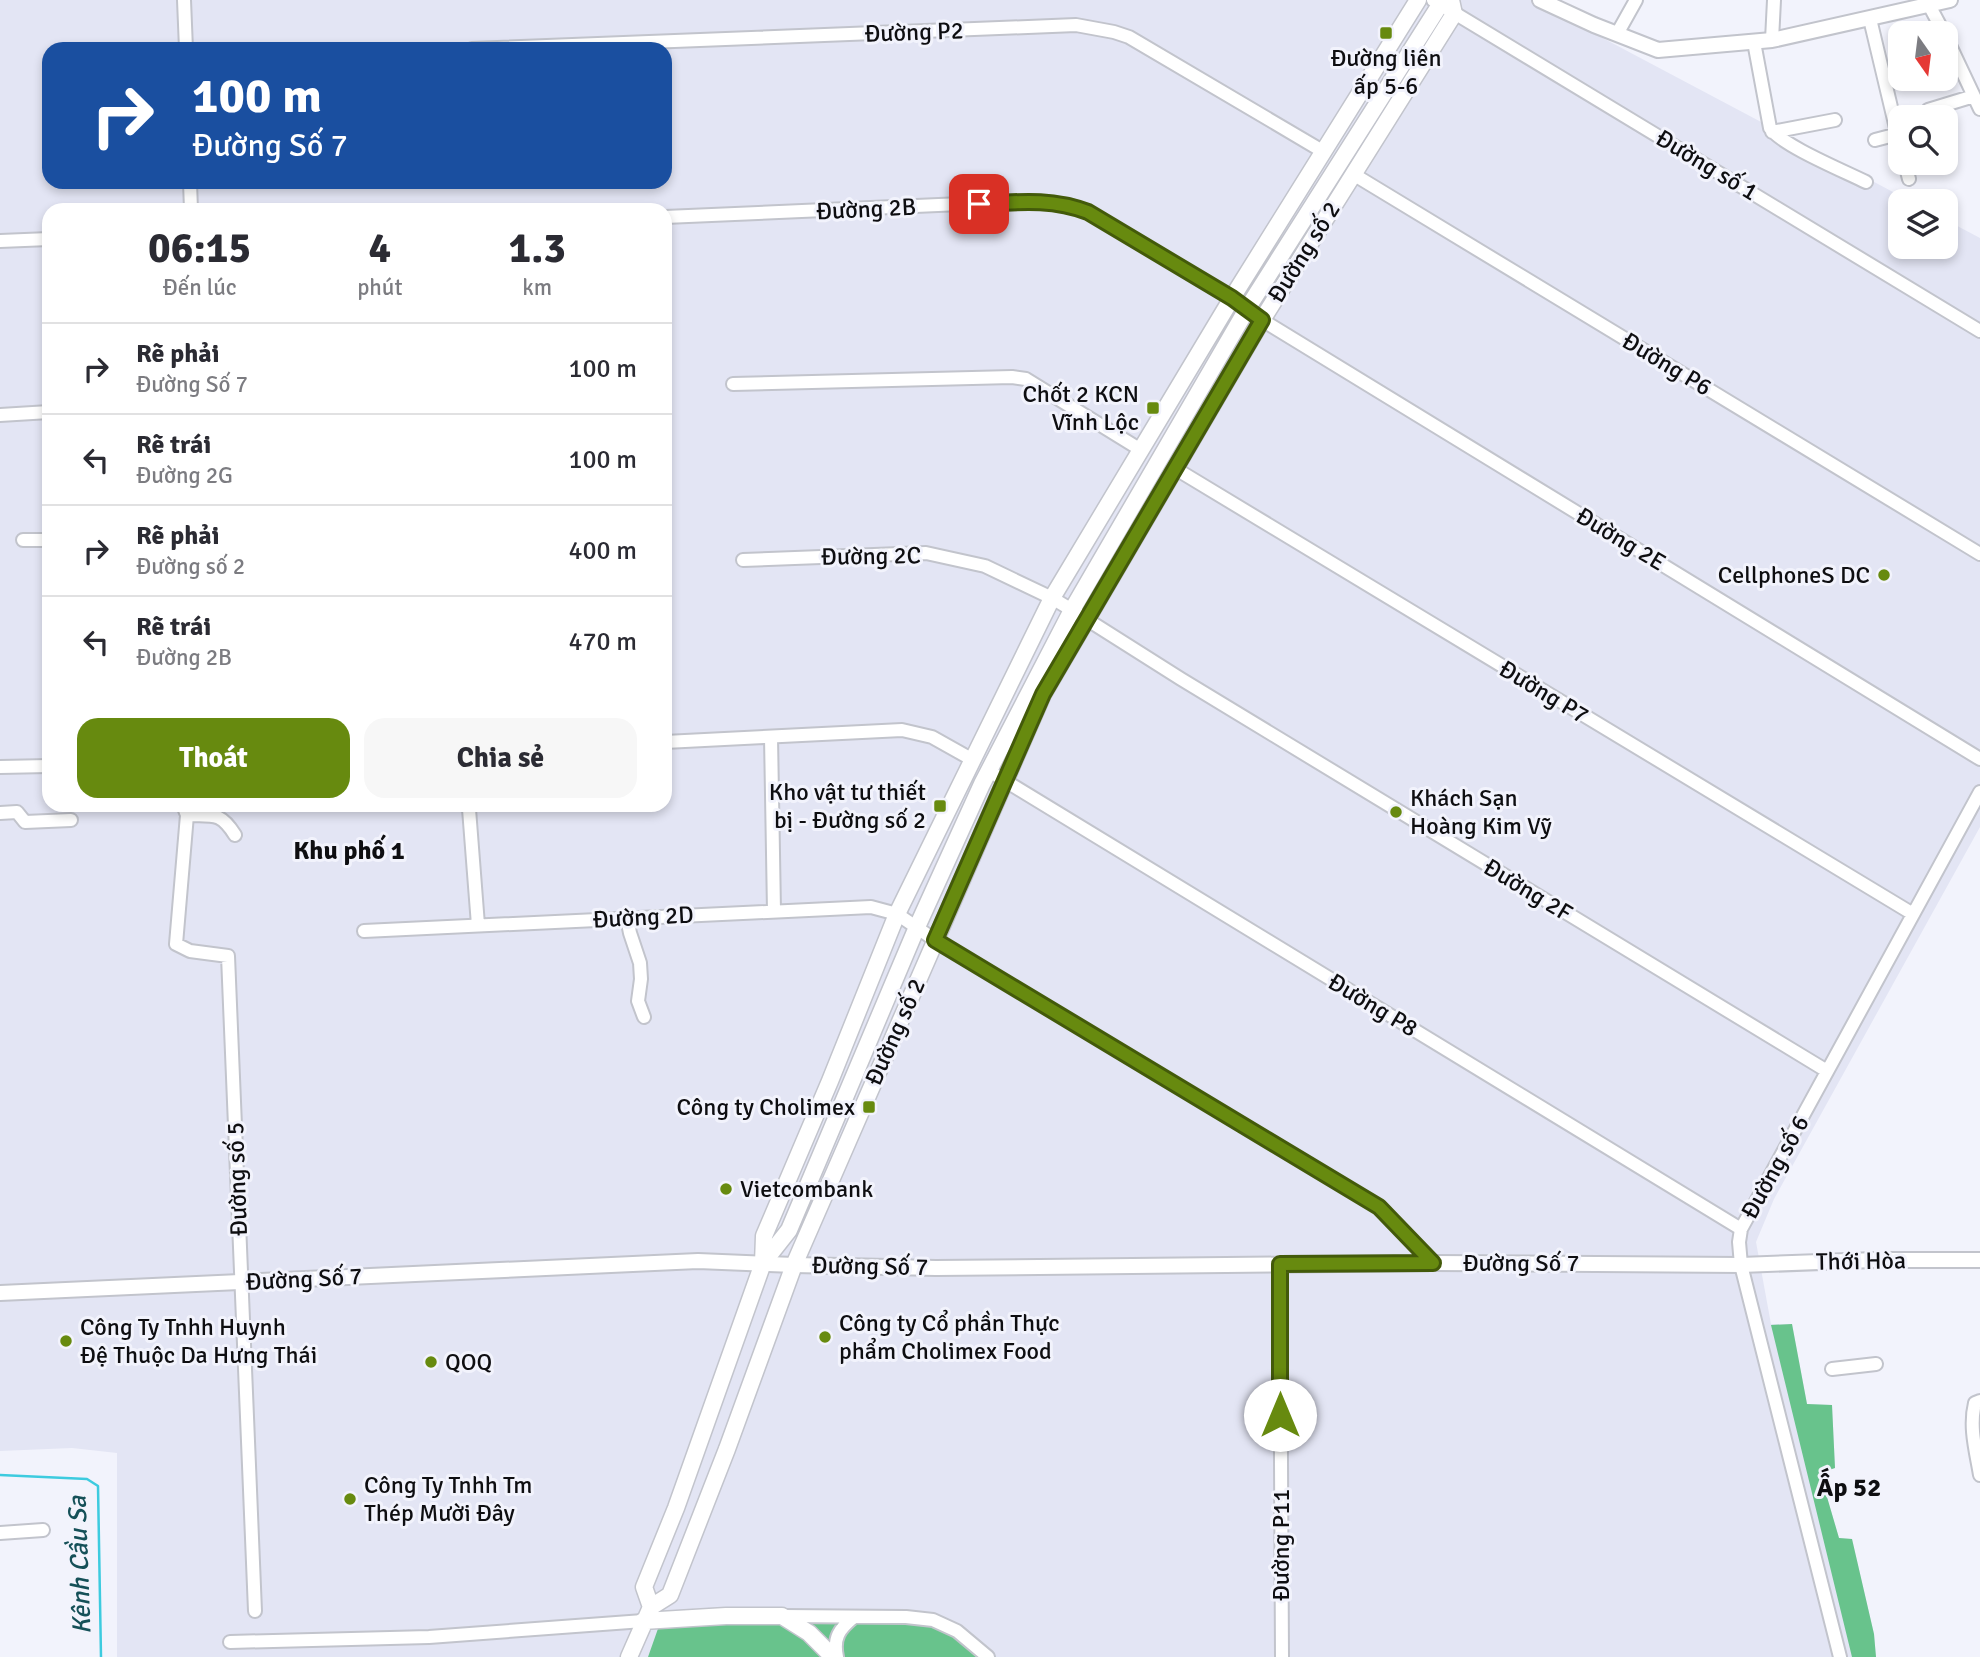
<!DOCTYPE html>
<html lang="vi">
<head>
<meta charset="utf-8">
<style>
  :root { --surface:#fff; --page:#f7f7f7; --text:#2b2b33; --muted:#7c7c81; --line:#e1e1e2; --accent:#678a0f }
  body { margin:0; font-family:Signika,sans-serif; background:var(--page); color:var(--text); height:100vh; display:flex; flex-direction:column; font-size:26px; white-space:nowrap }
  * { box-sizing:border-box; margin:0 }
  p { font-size:23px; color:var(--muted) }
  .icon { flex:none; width:38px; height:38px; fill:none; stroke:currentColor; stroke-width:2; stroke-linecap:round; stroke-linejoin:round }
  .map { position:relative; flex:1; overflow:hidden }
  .panel { position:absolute; left:42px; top:203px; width:630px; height:609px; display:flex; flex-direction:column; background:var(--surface); border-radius:21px; box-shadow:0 4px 10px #0003 }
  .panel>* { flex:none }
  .top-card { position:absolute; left:42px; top:42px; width:630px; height:147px; border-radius:21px; box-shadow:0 4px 10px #0003; background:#1a4fa0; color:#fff; overflow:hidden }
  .needle { width:46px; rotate:166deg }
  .controls { position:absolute; left:1888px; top:21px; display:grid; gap:14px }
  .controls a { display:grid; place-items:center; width:70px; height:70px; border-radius:14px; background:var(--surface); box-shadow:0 4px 10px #0003; font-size:35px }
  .pin { position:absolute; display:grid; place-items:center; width:60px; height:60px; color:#fff; margin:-30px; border-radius:14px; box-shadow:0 4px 10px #0006 }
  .me { position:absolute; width:77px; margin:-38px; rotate:0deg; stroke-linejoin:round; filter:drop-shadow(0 0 5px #0008) }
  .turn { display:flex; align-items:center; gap:24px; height:147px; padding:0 35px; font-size:32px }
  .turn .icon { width:91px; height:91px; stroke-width:2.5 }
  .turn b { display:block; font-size:49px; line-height:60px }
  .eta { display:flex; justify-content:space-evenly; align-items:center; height:119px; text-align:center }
  .eta b { font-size:42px; font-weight:700; line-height:49px }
  .cta { display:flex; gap:14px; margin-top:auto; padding:14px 35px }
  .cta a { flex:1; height:80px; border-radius:21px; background:var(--accent); color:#fff; font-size:28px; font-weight:700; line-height:80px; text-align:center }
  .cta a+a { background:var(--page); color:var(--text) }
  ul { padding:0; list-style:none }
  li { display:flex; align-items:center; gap:21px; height:91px; padding:0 35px; border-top:2px solid var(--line) }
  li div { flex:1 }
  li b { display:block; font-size:26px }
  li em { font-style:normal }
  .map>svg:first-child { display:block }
</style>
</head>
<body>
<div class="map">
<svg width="1980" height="1657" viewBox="0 0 1980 1657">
  <rect width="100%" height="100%" fill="#f2f3fc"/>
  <path fill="#e3e5f4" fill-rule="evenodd" d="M0,0H1531L1910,201H1900V247H1946V220L1980,238V827L1774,1199L1756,1242L1771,1324H1792L1807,1404L1832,1405L1835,1468L1820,1473L1839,1538L1852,1539L1874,1634L1876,1657H117V1453L72,1448L0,1451ZM49,49H665V182H49ZM49,210H665V805H49Z"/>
  <path fill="#68c38c" d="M1792,1324L1807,1404L1832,1405L1835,1468L1820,1473L1839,1538L1852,1539L1874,1634L1876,1657H1852L1771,1325Z
    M923,1622L951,1634L979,1657H648L660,1623Z"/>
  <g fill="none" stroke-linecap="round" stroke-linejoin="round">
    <path stroke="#3dcbdf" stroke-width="2.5" d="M0,1475L87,1479L98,1486L101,1657"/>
    <g stroke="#c2c4cc" stroke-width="16">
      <path id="minor" d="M184,0L186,49
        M1433,0L1980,331
        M1929,5L1944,33
        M1870,19L1900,145
        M1617,34L1636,0
        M1946,37L1980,109
        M1772,40L1774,0
        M1754,42L1770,128C1781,145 1844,171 1866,182
        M472,49L1076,25L1114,32L1129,37L1324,152
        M1928,110L1974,96
        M1772,132L1835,120
        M1875,140L1898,134
        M1905,163L1909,179
        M1353,174L1980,554
        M190,182L191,210
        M665,217L1031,201L1069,205L1088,212L1232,298L1262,320L1980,759
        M0,241L49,239
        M733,384L1012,377L1026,379L1141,450
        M0,415L49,412
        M1176,469L1913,914
        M23,540H49
        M743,560L926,553L985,566L1052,598L1072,610L1181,679L1827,1071
        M771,737L774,911
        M665,742L902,730L932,737L973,760
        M0,767L49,766
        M989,771L1741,1229
        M183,805L187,815L176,944L190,951L228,956L255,1611
        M465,805L469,809L478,925
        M0,813L17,812L25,822L71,820
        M187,815C213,816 220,811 235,835
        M627,918L630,933L640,963L641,979L638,1001L644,1017
        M364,931L871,907L897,914L935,940L1379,1207L1433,1263
        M1280,1264L1282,1657
        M1832,1369L1876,1364
        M1980,1401L1975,1403C1969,1427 1976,1451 1980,1475
        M0,1533L43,1530
        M783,1616L906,1617L933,1620L957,1631L988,1657
        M230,1642L429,1637L643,1621
        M837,1657C833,1638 839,1629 854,1617
        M1840,1657L1741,1265L1739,1242L1741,1229L1980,792"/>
    </g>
    <g stroke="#c2c4cc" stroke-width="18">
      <path id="tertiary" d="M1540,0L1594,25L1658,50L1772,40L1950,0
        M0,1293L698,1261L794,1265L936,1268L1433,1263L1741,1265L1875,1260H1980"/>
    </g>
    <g stroke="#c2c4cc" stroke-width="19">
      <path id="secondary" d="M763,1263L789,1230L917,927L982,784L1072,610L1247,309L1443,0
        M651,1607L644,1587L676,1508L763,1263L764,1236L830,1081L897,914L1052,598L1232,298L1418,0
        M643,1621L726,1616H782L809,1633L833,1657
        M629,1657L651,1607L670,1595L727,1449L794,1265L1043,694L1262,320L1454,14L1451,0"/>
    </g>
    <use href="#minor" stroke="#fff" stroke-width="12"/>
    <use href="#tertiary" stroke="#fff" stroke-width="14"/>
    <use href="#secondary" stroke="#fff" stroke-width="16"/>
  </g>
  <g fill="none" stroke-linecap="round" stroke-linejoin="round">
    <g stroke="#435a0a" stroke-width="18">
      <path id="route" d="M979,204C1018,202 1051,198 1088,212L1232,298L1262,320L1043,694L935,940L1379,1207L1433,1263L1280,1264V1415"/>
    </g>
    <use href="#route" stroke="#678a0f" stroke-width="12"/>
  </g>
  <g fill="#678a0f" stroke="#f2f3fc" stroke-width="2.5">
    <rect x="1379" y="26" width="14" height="14" rx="3.5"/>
    <rect x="1146" y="401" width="14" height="14" rx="3.5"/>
    <circle cx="1884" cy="575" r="7"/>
    <rect x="933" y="799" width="14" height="14" rx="3.5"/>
    <circle cx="1396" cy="812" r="7"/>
    <rect x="862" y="1100" width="14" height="14" rx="3.5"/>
    <circle cx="726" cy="1189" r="7"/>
    <circle cx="825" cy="1337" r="7"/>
    <circle cx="66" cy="1341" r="7"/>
    <circle cx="431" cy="1362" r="7"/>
    <circle cx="350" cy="1499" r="7"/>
  </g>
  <g text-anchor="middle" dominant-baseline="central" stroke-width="6" stroke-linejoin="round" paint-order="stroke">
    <g font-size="24" fill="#0e0e11" stroke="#f2f3fc">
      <text transform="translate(914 32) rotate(-2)">Đường P2</text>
      <text transform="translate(1707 165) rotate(31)">Đường số 1</text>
      <text transform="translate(866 209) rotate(-3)">Đường 2B</text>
      <text transform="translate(1304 252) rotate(-58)">Đường số 2</text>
      <text transform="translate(1667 364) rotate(31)">Đường P6</text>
      <text transform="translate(1621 539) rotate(31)">Đường 2E</text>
      <text transform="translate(871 556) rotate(-1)">Đường 2C</text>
      <text transform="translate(1544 692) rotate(31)">Đường P7</text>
      <text transform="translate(1528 890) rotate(31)">Đường 2F</text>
      <text transform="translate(643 917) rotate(-3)">Đường 2D</text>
      <text transform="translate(1373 1005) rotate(31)">Đường P8</text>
      <text transform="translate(895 1032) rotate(-66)">Đường số 2</text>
      <text transform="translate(1775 1167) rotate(-61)">Đường số 6</text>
      <text transform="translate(237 1179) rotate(-92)">Đường số 5</text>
      <text transform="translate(1861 1261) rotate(-1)">Thới Hòa</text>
      <text x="1521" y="1263">Đường Số 7</text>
      <text transform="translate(870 1266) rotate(1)">Đường Số 7</text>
      <text transform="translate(304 1279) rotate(-3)">Đường Số 7</text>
      <text transform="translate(1281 1545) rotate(-90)">Đường P11</text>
    </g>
    <g font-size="24" fill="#0e0e11" stroke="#f2f3fc" text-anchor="start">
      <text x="1386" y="58" text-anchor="middle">Đường liên<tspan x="1386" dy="28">ấp 5-6</tspan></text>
      <text x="1139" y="394" text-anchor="end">Chốt 2 KCN<tspan x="1139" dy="28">Vĩnh Lộc</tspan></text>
      <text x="1870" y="575" text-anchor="end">CellphoneS DC</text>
      <text x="926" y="792" text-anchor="end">Kho vật tư thiết<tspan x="926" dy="28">bị - Đường số 2</tspan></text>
      <text x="1410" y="798">Khách Sạn<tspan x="1410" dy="28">Hoàng Kim Vỹ</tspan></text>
      <text x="855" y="1107" text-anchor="end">Công ty Cholimex</text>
      <text x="740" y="1189">Vietcombank</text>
      <text x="839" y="1323">Công ty Cổ phần Thực<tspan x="839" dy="28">phẩm Cholimex Food</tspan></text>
      <text x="80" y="1327">Công Ty Tnhh Huynh<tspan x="80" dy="28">Đệ Thuộc Da Hưng Thái</tspan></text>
      <text x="445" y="1362">QOQ</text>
      <text x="364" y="1485">Công Ty Tnhh Tm<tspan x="364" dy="28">Thép Mười Đây</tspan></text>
    </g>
    <g font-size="26" font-weight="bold" fill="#0e0e11" stroke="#f2f3fc">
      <text x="349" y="851">Khu phố 1</text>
      <text x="1849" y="1488">Ấp 52</text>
    </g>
    <g font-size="26" font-style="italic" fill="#155058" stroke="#f2f3fc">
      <text transform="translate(80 1565) rotate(-92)">Kênh Cầu Sa</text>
    </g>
  </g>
</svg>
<div class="controls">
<a><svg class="needle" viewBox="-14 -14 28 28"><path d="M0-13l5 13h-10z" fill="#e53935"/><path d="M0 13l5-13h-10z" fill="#7c7c81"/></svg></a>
<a><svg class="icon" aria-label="search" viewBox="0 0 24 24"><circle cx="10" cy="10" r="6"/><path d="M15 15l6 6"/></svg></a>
<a><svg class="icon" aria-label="layers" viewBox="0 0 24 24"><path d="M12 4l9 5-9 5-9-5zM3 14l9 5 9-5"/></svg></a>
</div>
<div class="pin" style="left:979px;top:204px;background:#d93025"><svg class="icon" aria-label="arrive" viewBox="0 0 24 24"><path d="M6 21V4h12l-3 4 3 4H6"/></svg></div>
<svg class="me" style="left:1280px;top:1415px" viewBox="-20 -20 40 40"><circle r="19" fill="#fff"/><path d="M0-13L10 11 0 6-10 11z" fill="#678a0f"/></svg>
<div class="top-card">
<div class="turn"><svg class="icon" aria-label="right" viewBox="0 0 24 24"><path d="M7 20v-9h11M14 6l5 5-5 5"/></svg><div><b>100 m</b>Đường Số 7</div></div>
</div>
<section class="panel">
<div class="eta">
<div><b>06:15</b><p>Đến lúc</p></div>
<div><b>4</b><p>phút</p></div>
<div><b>1.3</b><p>km</p></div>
</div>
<ul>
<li><svg class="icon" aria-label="right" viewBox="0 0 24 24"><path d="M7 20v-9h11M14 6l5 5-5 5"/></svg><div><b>Rẽ phải</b><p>Đường Số 7</p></div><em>100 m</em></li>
<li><svg class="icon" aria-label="left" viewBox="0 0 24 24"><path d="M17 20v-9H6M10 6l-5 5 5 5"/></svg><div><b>Rẽ trái</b><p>Đường 2G</p></div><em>100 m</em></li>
<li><svg class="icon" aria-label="right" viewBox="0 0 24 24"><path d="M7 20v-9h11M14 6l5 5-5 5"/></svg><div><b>Rẽ phải</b><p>Đường số 2</p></div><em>400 m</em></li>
<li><svg class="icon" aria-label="left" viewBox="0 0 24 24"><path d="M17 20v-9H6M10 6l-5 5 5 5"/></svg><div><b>Rẽ trái</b><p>Đường 2B</p></div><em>470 m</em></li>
</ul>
<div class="cta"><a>Thoát</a><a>Chia sẻ</a></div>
</section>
</div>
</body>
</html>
